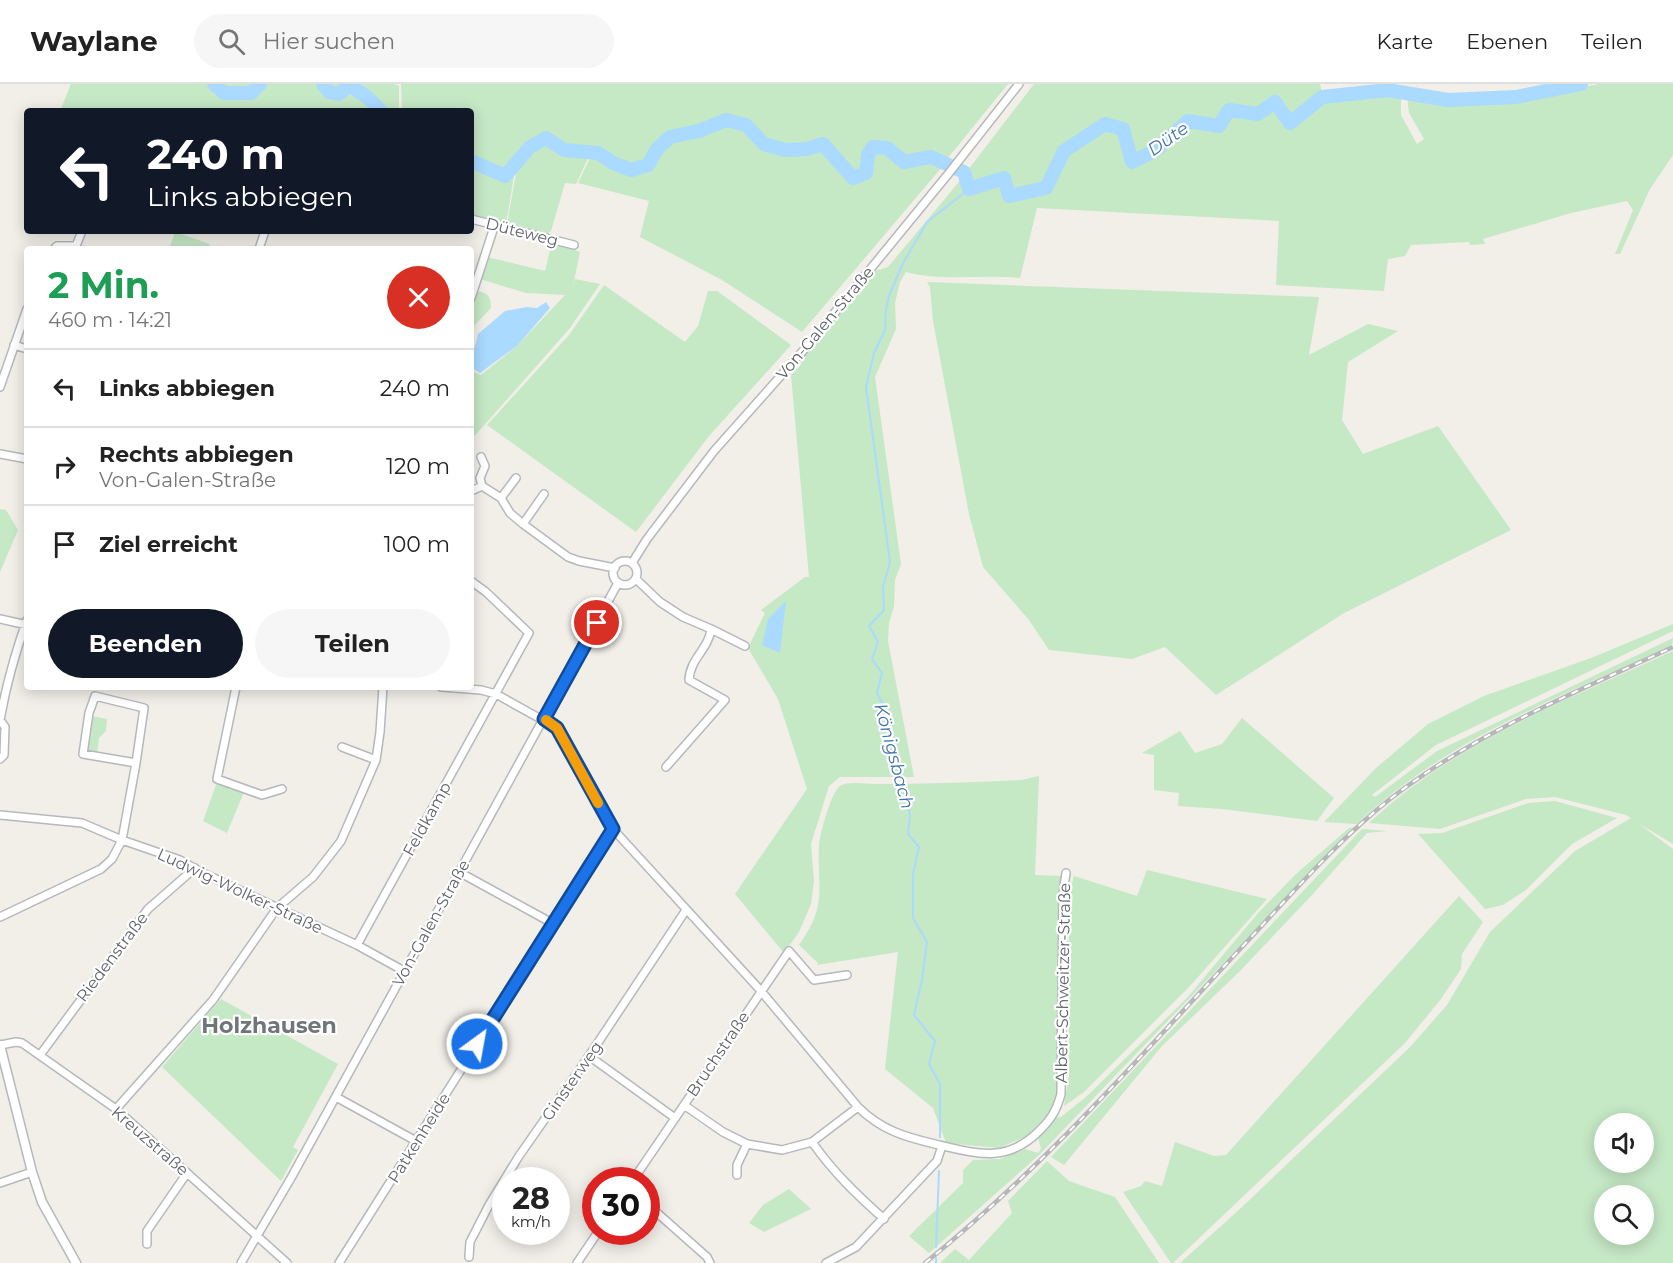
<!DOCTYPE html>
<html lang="de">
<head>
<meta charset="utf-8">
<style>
  :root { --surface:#fff; --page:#f6f6f6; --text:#222; --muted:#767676; --line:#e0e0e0; --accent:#111827 }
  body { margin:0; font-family:Montserrat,sans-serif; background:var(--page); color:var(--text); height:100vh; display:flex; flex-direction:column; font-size:22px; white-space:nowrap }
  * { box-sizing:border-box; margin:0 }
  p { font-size:20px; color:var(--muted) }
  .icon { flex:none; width:33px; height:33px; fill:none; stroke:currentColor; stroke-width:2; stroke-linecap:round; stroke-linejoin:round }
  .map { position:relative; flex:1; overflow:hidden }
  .panel { position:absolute; left:24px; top:162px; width:450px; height:444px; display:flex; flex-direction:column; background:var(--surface); border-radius:6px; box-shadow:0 3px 15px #0003 }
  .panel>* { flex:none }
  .top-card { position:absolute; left:24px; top:24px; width:450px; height:126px; border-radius:6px; box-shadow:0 3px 15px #0003; background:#111827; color:#fff; overflow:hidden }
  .controls { position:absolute; left:1594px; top:1029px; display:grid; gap:12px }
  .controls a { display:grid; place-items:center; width:60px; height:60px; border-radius:50%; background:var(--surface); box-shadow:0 3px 15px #0003; font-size:30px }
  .speed { position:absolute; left:492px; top:1083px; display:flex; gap:12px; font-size:30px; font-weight:700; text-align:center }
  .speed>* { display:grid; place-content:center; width:78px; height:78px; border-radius:50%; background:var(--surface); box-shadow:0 3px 15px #0003; line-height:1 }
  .speed small { font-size:15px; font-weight:400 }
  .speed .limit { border:9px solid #d22; background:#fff; color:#111 }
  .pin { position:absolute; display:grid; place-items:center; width:51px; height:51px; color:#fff; margin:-26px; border:3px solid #fff; border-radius:50%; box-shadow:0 2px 6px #0007 }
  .me { position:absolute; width:66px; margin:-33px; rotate:32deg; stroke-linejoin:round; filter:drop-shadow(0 0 4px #0008) }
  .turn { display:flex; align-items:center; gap:21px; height:126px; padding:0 24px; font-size:27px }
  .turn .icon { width:78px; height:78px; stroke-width:2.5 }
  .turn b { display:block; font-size:42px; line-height:51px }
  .round { display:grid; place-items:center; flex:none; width:63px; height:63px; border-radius:32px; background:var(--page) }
  .summary { display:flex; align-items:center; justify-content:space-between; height:102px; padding:0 24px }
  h1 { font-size:36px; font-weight:700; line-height:45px; color:#1e9e55 }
  .action { display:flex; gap:12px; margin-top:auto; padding:12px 24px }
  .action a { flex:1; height:69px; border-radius:36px; background:var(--accent); color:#fff; font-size:24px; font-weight:700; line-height:69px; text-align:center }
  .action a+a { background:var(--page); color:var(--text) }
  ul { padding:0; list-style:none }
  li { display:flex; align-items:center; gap:18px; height:78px; padding:0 24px; border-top:2px solid var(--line) }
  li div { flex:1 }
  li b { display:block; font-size:22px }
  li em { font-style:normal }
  header { display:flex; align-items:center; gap:36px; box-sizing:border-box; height:84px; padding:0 30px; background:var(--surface); border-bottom:2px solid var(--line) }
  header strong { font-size:28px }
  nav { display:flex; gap:33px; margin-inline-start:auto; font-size:21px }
  .search { width:420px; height:54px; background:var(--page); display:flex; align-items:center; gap:15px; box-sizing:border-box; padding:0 21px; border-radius:33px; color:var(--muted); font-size:22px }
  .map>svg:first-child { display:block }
</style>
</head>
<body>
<header>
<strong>Waylane</strong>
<div class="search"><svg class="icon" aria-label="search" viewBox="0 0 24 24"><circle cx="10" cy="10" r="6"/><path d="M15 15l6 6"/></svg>Hier suchen</div>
<nav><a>Karte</a><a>Ebenen</a><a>Teilen</a></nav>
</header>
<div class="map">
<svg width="1673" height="1179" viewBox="0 0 1673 1179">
  <rect width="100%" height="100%" fill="#f1efe8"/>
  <path fill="#c5e8c5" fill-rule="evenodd" d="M71,0H393L399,2V27H60Z
    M401,0H1008L947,75L932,68L905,74L888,60L871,58L863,69L861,86L854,89L824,56L792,61L767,56L750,37L725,31L696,43L669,48L656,60L646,77L631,81L613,75L598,65L565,64L545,52L527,60L504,88L477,78L471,74V27H402Z
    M1034,0H1320L1322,9L1392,2L1390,8L1401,11V31L1417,60L1424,55L1409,29L1407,11L1449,18L1517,15L1599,0H1673V71L1650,105L1620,170H1615L1633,126L1627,117L1571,129L1483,155L1485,160L1470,161L1469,158L1411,161L1405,172L1388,175L1384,207L1276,201L1279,137L1037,124L1020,194C983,190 944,198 906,188L900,198L895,219L896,245L875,293L901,480L895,496L894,522L889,539L888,557L914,693H840L829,702L811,760L814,797L811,820L799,848L784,869L735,810L807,705L778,615L748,564L765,529L761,526L805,493H809L791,291L800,282L803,271L875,187L888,183L958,99Z
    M729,40L745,45L761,64L784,71L808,70L822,65L850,98L870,92L871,72L875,66L886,67L904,82L931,76L942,83L802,248L722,196L640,153L649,117L578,99L591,72C604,72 614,86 627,89C634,91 644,87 651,86L666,61L705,51Z
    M546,54L564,66L590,70L576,100L565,99L551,147L547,150L507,140L518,78L530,63Z
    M471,82L506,96L515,86L506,140L471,131Z
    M175,148L210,160L208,165H169Z
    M552,158L580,168L572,207L575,195L600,200L570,244L471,356V287L481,291L517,262L565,211L526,209L480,195L487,173L545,187Z
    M927,198L1319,213L1309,271L1368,240L1398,247L1348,278L1342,336L1363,370L1438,342L1511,446L1344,529L1216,611L1165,563L1132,575L1049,566L1029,536L983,483L969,430L933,237L930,203Z
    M604,201L685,258L698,242L708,207H717L791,261L709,352L636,448L487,341L569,251Z
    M477,207C488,209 491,212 491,224L471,245V220Z
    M0,425L6,426L18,446L0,488Z
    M1673,540V547L1436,661L1372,711L1375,713L1437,667L1673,554L1672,562C1562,611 1445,656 1357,740L1324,738L1376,684L1428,640L1484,612L1591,574Z
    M1673,567V760L1638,739L1673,765V1179H1180L1241,1124L1410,963L1447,921L1490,848L1575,767L1631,734L1626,731L1555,713L1526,715L1440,745L1369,739C1455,658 1567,616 1673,567ZM1605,1040H1644V1078H1605ZM1605,1112H1644V1150H1605Z
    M91,632L107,635L106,647L99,654L97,670L86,668Z
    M1242,634L1334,714L1317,737L1222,725L1178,722L1179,709L1154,706V671L1142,669L1180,647L1195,669L1222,660Z
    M1039,692L1035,791L1062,792L1059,809L1057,1008L1053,1022L1048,1030L1027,1052L999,1064L946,1059L933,1024L885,985L898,868L817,881L818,879L799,861C828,820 817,806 819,761C820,750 831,708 840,702C848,697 865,700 875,700C924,700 973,698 1022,696Z
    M217,698L244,708L227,749L203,737Z
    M1555,717L1617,734L1572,760L1526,806L1503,821L1485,825L1418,750L1442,749L1528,719Z
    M1354,743L1039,1071L929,1169L909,1152L963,1099V1086L973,1076L1000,1075L1025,1065L1038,1069L1041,1065L1038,1053L1054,1034L1061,1033L1086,1013L1187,914L1259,828L1296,790L1349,744Z
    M1362,745L1387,747L1367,749L1312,811L1240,887L1162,962L1064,1081L1051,1073Z
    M1147,786L1267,815L1190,902L1084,1008L1064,1022L1069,992V809L1074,792L1137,812Z
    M1459,812L1483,838L1462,870L1461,885L1441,915L1405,959L1173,1179H1171L1123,1108L1141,1102L1145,1097L1162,1102L1175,1058L1214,1072L1226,1071Z
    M221,915L338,980L293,1063L298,1066L281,1097L162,983Z
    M1047,1077L1069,1097L1115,1113L1159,1179H940L955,1165L969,1176L1012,1129L1008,1117Z
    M789,1105L811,1125L764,1148L749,1139L763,1121Z"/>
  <path fill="#aadaff" d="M546,218L550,224L517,262L480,289L471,283C471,271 476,262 478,250L505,227L527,223L537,224Z
    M786,517L780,569L762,561L768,535Z"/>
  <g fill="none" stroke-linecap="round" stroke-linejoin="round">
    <path stroke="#aadaff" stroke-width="2" d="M940,1053V1000L929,980L935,957L914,931L922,896L927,858L913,834V790L919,763L908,750L910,731L885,624L877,609L882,589L872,575L878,558L869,542L884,526L883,503L890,478L866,303L874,269L885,246L886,225L889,212L902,181L927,138L969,105
      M936,1163L939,1087
      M936,1179V1174"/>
    <path stroke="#aadaff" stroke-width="14" d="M214,0L224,9H251L260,0
      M323,0L329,8L339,10L349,1L367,13L381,27
      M471,77L505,92L530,63L546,54L564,66L598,69L613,79L631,86L648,81L657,65L670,53L699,47L726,36L746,41L764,60L785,66L807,65L823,60L853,94L866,89L868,71L873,63L887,64L904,78L931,73L964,88L969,105L1004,94L1009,112L1046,104L1064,67L1105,40L1123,45L1132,78L1156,66L1188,37L1219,42L1229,26L1258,30L1275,18L1290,39L1322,13L1388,6L1448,16L1516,13L1581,0"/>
    <g stroke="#b5b8bc" stroke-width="10">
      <path id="minor" d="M471,135L574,161
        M54,165L57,162H76L82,147
        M259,165L265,147
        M471,214L495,140
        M14,261L27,265
        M0,303L27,225
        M0,370L27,375
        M481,373L485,382L480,394L482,402
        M471,407L482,402L501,414L510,429L523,440L568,473L579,477L615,484
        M501,414L516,394
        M523,440L544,410
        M613 489a12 12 0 1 1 24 0a12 12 0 1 1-24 0Z
        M632,479L647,455L714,367L809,260L949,89L1019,0
        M636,495L660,518L683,533L711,545C709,565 690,574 689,596L725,616L666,683
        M0,535L27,541
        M711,545L745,562
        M236,603L217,695L262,711L282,705
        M441,603L481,606L496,610L557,644L613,745L761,907L858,1023C881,1046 905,1053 935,1060C977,1070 1008,1080 1041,1045C1052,1034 1057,1025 1061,1010L1063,809L1066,789
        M342,663L376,676
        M0,675L4,671L5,643L0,636C6,602 15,569 27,536
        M0,731L82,739L122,756L180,776L203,789L357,861L404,887
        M459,788L552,839
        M0,833L101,785L112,775L122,756L136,679L83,670L89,629L95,612L144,624L136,679
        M357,861L529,549L486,508L471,497
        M0,961L16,958L22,959L116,1025L287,1179
        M40,971L148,825L195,784
        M589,972L675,1034
        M336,1013L416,1057
        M684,1021L723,1048L747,1060L782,1066L812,1058L858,1023
        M116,1025L213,916L277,824L313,793L341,757L376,676L380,648L383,603
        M812,1058C833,1088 857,1111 884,1135
        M737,1091V1081L747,1060
        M633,1096L789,867L814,896L847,891
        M0,1099L32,1088
        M646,1119L707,1173L710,1179
        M147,1160V1147L187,1089
        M469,1173L470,1158L489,1121L519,1072L589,972L686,826
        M241,1179L291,1094L618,499
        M339,1179L613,745
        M577,1179L598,1148
        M826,1179L856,1163L937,1077L942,1062"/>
    </g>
    <g stroke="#b5b8bc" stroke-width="11">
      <path id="tertiary" d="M0,961L32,1088L42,1118L76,1179"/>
    </g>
    <use href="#minor" stroke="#fff" stroke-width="7"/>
    <use href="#tertiary" stroke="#fff" stroke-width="8"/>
    <g stroke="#b6b7b8" stroke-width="4.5">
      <path id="rail" d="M925,1179C1041,1086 1140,973 1241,864C1289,813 1335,759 1390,715C1475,649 1574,609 1671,564"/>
    </g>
    <use href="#rail" stroke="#fff" stroke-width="2" stroke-dasharray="7" stroke-linecap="butt"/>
  </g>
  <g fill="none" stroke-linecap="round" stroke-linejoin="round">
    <g stroke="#114b97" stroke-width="15">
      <path id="route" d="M477,960L613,745L557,644L544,635L597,539"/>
    </g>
    <use href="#route" stroke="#1a73e8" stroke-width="10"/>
    <path stroke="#f59e0b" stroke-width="10" d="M546,636L557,644L598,719"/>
  </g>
  <g text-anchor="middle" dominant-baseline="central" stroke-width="4.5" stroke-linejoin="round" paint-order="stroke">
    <g font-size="16" fill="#5f6368" stroke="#fff">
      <text transform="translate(522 148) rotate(14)">Düteweg</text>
      <text transform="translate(825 239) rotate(-50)">Von-Galen-Straße</text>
      <text transform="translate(427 735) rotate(-61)">Feldkamp</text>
      <text transform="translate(240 807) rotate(25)">Ludwig-Wolker-Straße</text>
      <text transform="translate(431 839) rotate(-61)">Von-Galen-Straße</text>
      <text transform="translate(112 873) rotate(-53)">Riedenstraße</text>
      <text transform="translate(1063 899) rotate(-89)">Albert-Schweitzer-Straße</text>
      <text transform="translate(718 970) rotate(-56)">Bruchstraße</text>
      <text transform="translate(572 997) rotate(-55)">Ginsterweg</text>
      <text transform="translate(419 1054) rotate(-58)">Patkenheide</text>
      <text transform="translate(150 1057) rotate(41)">Kreuzstraße</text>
    </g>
    <g font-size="18" font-style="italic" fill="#4174aa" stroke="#fff">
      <text transform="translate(1168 55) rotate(-35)">Düte</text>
      <text transform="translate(894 672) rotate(75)">Königsbach</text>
    </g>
    <g font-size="22" font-weight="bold" fill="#70757a" stroke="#fff">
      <text x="269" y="941">Holzhausen</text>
    </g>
  </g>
</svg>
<div class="controls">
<a><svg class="icon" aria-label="sound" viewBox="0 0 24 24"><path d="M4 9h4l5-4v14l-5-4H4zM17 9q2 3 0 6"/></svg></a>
<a><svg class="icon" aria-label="search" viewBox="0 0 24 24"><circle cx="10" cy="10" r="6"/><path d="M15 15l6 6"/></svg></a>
</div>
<div class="speed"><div>28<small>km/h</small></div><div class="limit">30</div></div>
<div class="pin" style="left:597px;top:539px;background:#d93025"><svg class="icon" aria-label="arrive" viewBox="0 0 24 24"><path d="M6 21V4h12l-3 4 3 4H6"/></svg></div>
<svg class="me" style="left:477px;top:960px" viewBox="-20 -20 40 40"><circle r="17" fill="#1a73e8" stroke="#fff" stroke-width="3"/><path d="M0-11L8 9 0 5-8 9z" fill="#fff"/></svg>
<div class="top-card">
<div class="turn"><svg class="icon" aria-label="left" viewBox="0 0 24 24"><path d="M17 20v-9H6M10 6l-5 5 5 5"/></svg><div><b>240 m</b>Links abbiegen</div></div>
</div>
<section class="panel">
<div class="summary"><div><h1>2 Min.</h1><p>460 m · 14:21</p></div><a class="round" style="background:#d93025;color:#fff"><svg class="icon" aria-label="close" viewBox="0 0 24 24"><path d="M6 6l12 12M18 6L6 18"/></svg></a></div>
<ul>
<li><svg class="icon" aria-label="left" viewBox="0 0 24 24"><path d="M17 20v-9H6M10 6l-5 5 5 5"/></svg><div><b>Links abbiegen</b></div><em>240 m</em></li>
<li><svg class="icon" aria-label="right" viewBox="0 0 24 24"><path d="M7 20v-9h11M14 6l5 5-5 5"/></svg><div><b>Rechts abbiegen</b><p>Von-Galen-Straße</p></div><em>120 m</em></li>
<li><svg class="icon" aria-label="arrive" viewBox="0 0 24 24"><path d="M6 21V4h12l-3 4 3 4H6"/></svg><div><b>Ziel erreicht</b></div><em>100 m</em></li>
</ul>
<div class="action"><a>Beenden</a><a>Teilen</a></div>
</section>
</div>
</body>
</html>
